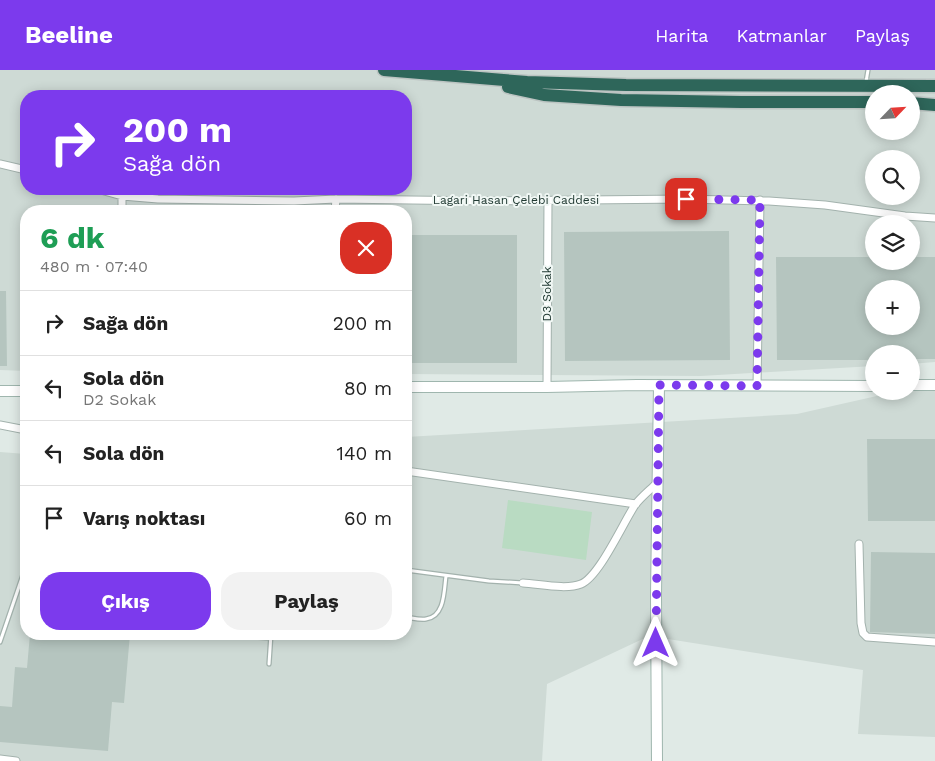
<!DOCTYPE html>
<html lang="tr">
<head>
<meta charset="utf-8">
<style>
  :root { --surface:#fff; --page:#f2f2f2; --text:#222; --muted:#767676; --line:#e0e0e0; --accent:#7c3aed }
  body { margin:0; font-family:"Work Sans",sans-serif; background:var(--page); color:var(--text); height:100vh; display:flex; flex-direction:column; font-size:19px; white-space:nowrap }
  * { box-sizing:border-box; margin:0 }
  p { font-size:16px; color:var(--muted) }
  .icon { flex:none; width:28px; height:28px; fill:none; stroke:currentColor; stroke-width:2; stroke-linecap:round; stroke-linejoin:round }
  .map { position:relative; flex:1; overflow:hidden }
  .sheet { position:absolute; left:20px; top:135px; width:392px; height:435px; display:flex; flex-direction:column; background:var(--surface); border-radius:20px; box-shadow:0 2px 12px #0003 }
  .sheet>* { flex:none }
  .top-card { position:absolute; left:20px; top:20px; width:392px; height:105px; border-radius:20px; box-shadow:0 2px 12px #0003; background:#7c3aed; color:#fff; overflow:hidden }
  .needle { width:32px; rotate:65deg }
  .buttons { position:absolute; left:865px; top:15px; display:grid; gap:10px }
  .buttons a { display:grid; place-items:center; width:55px; height:55px; border-radius:50%; background:var(--surface); box-shadow:0 2px 12px #0003; font-size:25px }
  .pin { position:absolute; display:grid; place-items:center; width:42px; height:42px; color:#fff; margin:-21px; border-radius:10px; box-shadow:0 2px 8px #0006 }
  .me { position:absolute; width:55px; margin:-28px; rotate:0deg; stroke-linejoin:round; filter:drop-shadow(0 0 4px #0008) }
  .turn { display:flex; align-items:center; gap:18px; height:105px; padding:0 20px; font-size:22px }
  .turn .icon { width:65px; height:65px; stroke-width:2.5 }
  .turn b { display:block; font-size:35px; line-height:42px }
  .round { display:grid; place-items:center; flex:none; width:52px; height:52px; border-radius:20px; background:var(--page) }
  .head { display:flex; align-items:center; justify-content:space-between; height:85px; padding:0 20px }
  h1 { font-size:30px; font-weight:700; line-height:38px; color:#1e9e55 }
  .primary-button { display:flex; gap:10px; margin-top:auto; padding:10px 20px }
  .primary-button a { flex:1; height:58px; border-radius:20px; background:var(--accent); color:#fff; font-size:20px; font-weight:700; line-height:58px; text-align:center }
  .primary-button a+a { background:var(--page); color:var(--text) }
  ul { padding:0; list-style:none }
  li { display:flex; align-items:center; gap:15px; height:65px; padding:0 20px; border-top:1px solid var(--line) }
  li div { flex:1 }
  li b { display:block; font-size:19px }
  li em { font-style:normal }
  header { display:flex; align-items:center; gap:30px; box-sizing:border-box; height:70px; padding:0 25px; background:var(--accent); color:#fff }
  header strong { font-size:24px }
  nav { display:flex; gap:28px; margin-inline-start:auto; font-size:18px }
  .map>svg:first-child { display:block }
</style>
</head>
<body>
<header>
<strong>Beeline</strong>
<nav><a>Harita</a><a>Katmanlar</a><a>Paylaş</a></nav>
</header>
<div class="map">
<svg width="935" height="691" viewBox="0 0 935 691">
  <rect width="100%" height="100%" fill="#e0eae6"/>
  <path fill="#cedad5" fill-rule="evenodd" d="M0,0H935V292L911,294V284H874V296L701,306L406,304V141H26V301L0,300ZM874,24H911V61H874ZM26,26H406V119H26ZM874,89H911V126H874ZM874,154H911V191H874ZM874,219H911V256H874Z
    M935,313V667L858,664L863,600L649,566L547,614L542,691H0V382L26,384V564H406V367L797,344L899,321H911V318Z"/>
  <path fill="#b9dbc2" d="M508,430L592,442L586,490L502,478Z"/>
  <path fill="#b5c5bf" fill-rule="evenodd" d="M729,161L730,290L565,291L564,162Z
    M406,165H517V293H406Z
    M776,187H874V191H911V187H935V289H911V284H874V290H777ZM874,219H911V256H874Z
    M0,221H6L7,296H0Z
    M867,369H935V451H868Z
    M871,482L935,483V564L870,562Z
    M30,564H130L124,633L112,632L108,681L0,672V636L12,637L15,597L27,598Z"/>
  <g fill="none" stroke-linecap="round" stroke-linejoin="round">
    <g stroke="#a3b2ad" stroke-width="5.5">
      <path id="lane" d="M866,12L868,0
        M406,500L489,511L523,513
        M406,547C413,548 420,550 426,549C445,547 444,520 446,506
        M221,564L224,565L270,568
        M0,572L26,496
        M269,594L271,564"/>
    </g>
    <g stroke="#a3b2ad" stroke-width="9">
      <path id="street" d="M0,94L26,100
        M97,119L122,126L158,129L294,131L336,129L486,131L686,129L769,131L825,135L905,146L935,148
        M122,126V141
        M335,141L336,129
        M757,316L760,130
        M547,317L548,130
        M0,355L26,360
        M406,401L636,434
        M859,474L861,553L863,563L867,567L935,572
        M523,513C540,514 566,520 581,514C599,507 623,453 635,435C641,427 650,420 657,413
        M0,689L16,691"/>
    </g>
    <g stroke="#9fb6ae" stroke-width="12">
      <path id="secondary" d="M911,315H935
        M406,317H547L637,315L874,316
        M0,321H26
        M657,691L656,525L659,315"/>
    </g>
    <g stroke="#bcc4c2" stroke-width="15">
      <path id="highway" d="M384,0L527,12L626,15L935,16
        M508,17L544,25L621,30L741,32H874
        M911,33L935,35"/>
    </g>
    <use href="#lane" stroke="#fff" stroke-width="3"/>
    <use href="#street" stroke="#fff" stroke-width="7"/>
    <use href="#secondary" stroke="#fff" stroke-width="10"/>
    <use href="#highway" stroke="#2e665a" stroke-width="12"/>
  </g>
  <g fill="none" stroke-linecap="round" stroke-linejoin="round">
    <path stroke="#7c3aed" stroke-width="9" stroke-dasharray="0 16.2" d="M656,573L659,315L757,316L760,130L686,129"/>
  </g>
  <g text-anchor="middle" dominant-baseline="central" stroke-width="4" stroke-linejoin="round" paint-order="stroke">
    <g font-size="12" fill="#213a33" stroke="#f0f7f4">
      <text x="516" y="130">Lagari Hasan Çelebi Caddesi</text>
      <text transform="translate(547 224) rotate(-90)">D3 Sokak</text>
    </g>
  </g>
</svg>
<div class="buttons">
<a><svg class="needle" viewBox="-14 -14 28 28"><path d="M0-13l5 13h-10z" fill="#e53935"/><path d="M0 13l5-13h-10z" fill="#767676"/></svg></a>
<a><svg class="icon" aria-label="search" viewBox="0 0 24 24"><circle cx="10" cy="10" r="6"/><path d="M15 15l6 6"/></svg></a>
<a><svg class="icon" aria-label="layers" viewBox="0 0 24 24"><path d="M12 4l9 5-9 5-9-5zM3 14l9 5 9-5"/></svg></a>
<a>+</a>
<a>−</a>
</div>
<div class="pin" style="left:686px;top:129px;background:#d93025"><svg class="icon" aria-label="arrive" viewBox="0 0 24 24"><path d="M6 21V4h12l-3 4 3 4H6"/></svg></div>
<svg class="me" style="left:656px;top:573px" viewBox="-20 -20 40 40"><path d="M0-17L14 15 0 8-14 15z" fill="#7c3aed" stroke="#fff" stroke-width="4"/></svg>
<div class="top-card">
<div class="turn"><svg class="icon" aria-label="right" viewBox="0 0 24 24"><path d="M7 20v-9h11M14 6l5 5-5 5"/></svg><div><b>200 m</b>Sağa dön</div></div>
</div>
<section class="sheet">
<div class="head"><div><h1>6 dk</h1><p>480 m · 07:40</p></div><a class="round" style="background:#d93025;color:#fff"><svg class="icon" aria-label="close" viewBox="0 0 24 24"><path d="M6 6l12 12M18 6L6 18"/></svg></a></div>
<ul>
<li><svg class="icon" aria-label="right" viewBox="0 0 24 24"><path d="M7 20v-9h11M14 6l5 5-5 5"/></svg><div><b>Sağa dön</b></div><em>200 m</em></li>
<li><svg class="icon" aria-label="left" viewBox="0 0 24 24"><path d="M17 20v-9H6M10 6l-5 5 5 5"/></svg><div><b>Sola dön</b><p>D2 Sokak</p></div><em>80 m</em></li>
<li><svg class="icon" aria-label="left" viewBox="0 0 24 24"><path d="M17 20v-9H6M10 6l-5 5 5 5"/></svg><div><b>Sola dön</b></div><em>140 m</em></li>
<li><svg class="icon" aria-label="arrive" viewBox="0 0 24 24"><path d="M6 21V4h12l-3 4 3 4H6"/></svg><div><b>Varış noktası</b></div><em>60 m</em></li>
</ul>
<div class="primary-button"><a>Çıkış</a><a>Paylaş</a></div>
</section>
</div>
</body>
</html>
